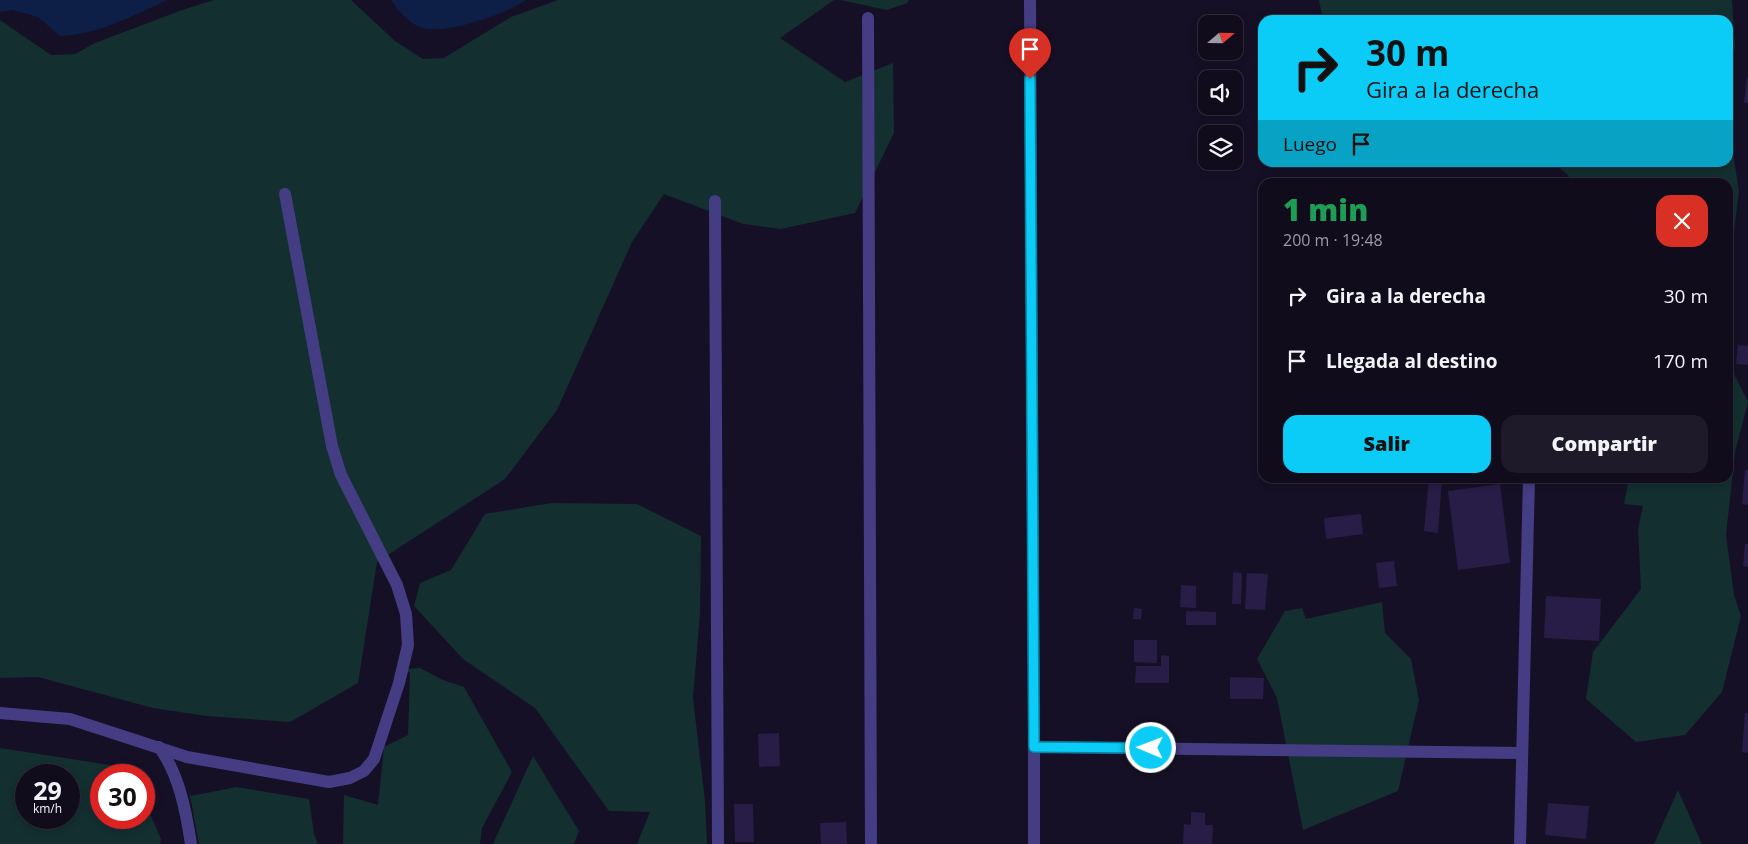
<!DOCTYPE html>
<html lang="es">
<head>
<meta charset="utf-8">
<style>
  :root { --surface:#100c1c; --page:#1e1a29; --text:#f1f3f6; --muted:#9c9ba3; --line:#302c3b; --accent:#0accf6 }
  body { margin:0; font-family:"Open Sans",sans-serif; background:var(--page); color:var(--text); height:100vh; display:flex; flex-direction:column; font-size:19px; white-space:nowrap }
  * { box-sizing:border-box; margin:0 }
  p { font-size:16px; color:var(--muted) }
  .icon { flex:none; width:28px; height:28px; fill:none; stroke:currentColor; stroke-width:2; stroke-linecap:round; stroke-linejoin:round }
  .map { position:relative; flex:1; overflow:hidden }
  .side { position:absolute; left:1258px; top:178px; width:475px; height:305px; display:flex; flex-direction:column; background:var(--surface); border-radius:15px; box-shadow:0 2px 8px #0003,0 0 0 1px var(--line) }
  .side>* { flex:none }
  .hud { position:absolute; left:1258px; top:15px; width:475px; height:152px; border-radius:15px; box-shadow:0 2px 8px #0003,0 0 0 1px var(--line); background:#0accf6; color:#111; overflow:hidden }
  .needle { width:32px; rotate:70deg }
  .fabs { position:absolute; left:1198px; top:15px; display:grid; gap:10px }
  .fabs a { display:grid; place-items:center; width:45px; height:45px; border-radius:10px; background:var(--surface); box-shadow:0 2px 8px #0003,0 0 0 1px var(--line); font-size:25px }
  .speed { position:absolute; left:15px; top:764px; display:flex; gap:10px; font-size:25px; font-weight:700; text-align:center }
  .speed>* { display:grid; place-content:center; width:65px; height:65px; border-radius:50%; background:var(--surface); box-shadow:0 2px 8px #0003,0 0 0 1px var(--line); line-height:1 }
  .speed small { font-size:12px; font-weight:400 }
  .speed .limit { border:8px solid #d22; background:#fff; color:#111 }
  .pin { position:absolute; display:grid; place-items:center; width:42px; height:42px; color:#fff; margin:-51px -21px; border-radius:50% 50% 50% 0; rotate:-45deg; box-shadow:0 0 5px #0007 }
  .pin .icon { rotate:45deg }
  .me { position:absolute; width:55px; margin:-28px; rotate:271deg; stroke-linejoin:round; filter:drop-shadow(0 0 4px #0008) }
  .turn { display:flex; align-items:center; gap:18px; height:105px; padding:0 25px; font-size:22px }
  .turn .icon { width:65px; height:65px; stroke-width:2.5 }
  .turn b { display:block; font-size:35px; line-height:42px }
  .then { display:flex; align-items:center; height:48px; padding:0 25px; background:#0003; gap:10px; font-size:19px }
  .round { display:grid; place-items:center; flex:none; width:52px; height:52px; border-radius:15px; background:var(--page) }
  .headline { display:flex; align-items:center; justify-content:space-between; height:85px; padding:0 25px }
  h1 { font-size:30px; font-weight:800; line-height:38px; color:#1e9e55 }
  .button { display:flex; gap:10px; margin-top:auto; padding:10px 25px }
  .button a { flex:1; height:58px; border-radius:15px; background:var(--accent); color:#111; font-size:20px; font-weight:800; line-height:58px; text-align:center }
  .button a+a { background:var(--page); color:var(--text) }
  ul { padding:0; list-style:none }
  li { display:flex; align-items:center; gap:15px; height:65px; padding:0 25px }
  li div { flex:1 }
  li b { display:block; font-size:19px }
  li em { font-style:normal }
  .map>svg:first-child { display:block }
</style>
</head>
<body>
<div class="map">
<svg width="1748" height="844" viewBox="0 0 1748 844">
  <rect width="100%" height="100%" fill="#161026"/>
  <path fill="#132f30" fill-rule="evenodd" d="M214,0H351L395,41L423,59L444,58L511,17L558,0H834L780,38L845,82L893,63L894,133L855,213L781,229L743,224L664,194L632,242L557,410L505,479L377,562L358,683L290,722L206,716L153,708L38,677L0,678V20L51,55L75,54L95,43L182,10Z
    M840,0H909L907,3L887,10Z
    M1319,0H1732L1735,47L1728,91V20H1323Z
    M1728,122L1739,191L1729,272L1730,306L1728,312V182H1571L1568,175L1554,163L1728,162Z
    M1728,362L1748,402L1735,452L1726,535L1734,595L1741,616L1722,692L1685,735L1636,742L1586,699L1593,652L1641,589L1638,529L1643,506L1624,504L1629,478H1728Z
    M551,503L637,504L701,536L700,613L693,698L705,801L707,844H637L650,812L609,811L535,708L463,659L414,606L420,583L451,570L485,514Z
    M1382,602L1385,633L1411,659L1419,700L1398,791L1303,830L1277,698L1257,659L1285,611L1302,608L1306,619Z
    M420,668L443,680L464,687L512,772L482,828L480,844H343L344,795L378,805L384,747L408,735L410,673L404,669Z
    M0,748L130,768L133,775H101V818H144V800L161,839L160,844H0ZM26,775H69V818H26Z
    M533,756L579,831L574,844H493Z
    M236,787L309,799L314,834L318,844H199L189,790L191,796Z
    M1678,790L1702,844H1654Z"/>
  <path fill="#0e1f47" d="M0,0H168C133,15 99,35 60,36L38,17L13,10L0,12Z
    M391,0H526C507,14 444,35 422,28C408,23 400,12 391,0Z"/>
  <path fill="#281d46" d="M1747,77H1748V103H1744Z
    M1738,345L1748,346V365L1736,364Z
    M1745,470H1748V505L1742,504Z
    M1429,478H1442L1438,533L1424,531Z
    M1500,484L1510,563L1458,570L1448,491Z
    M1361,514L1363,534L1326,539L1324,518Z
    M1745,544H1748V567L1743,566Z
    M1394,561L1397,586L1379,588L1376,563Z
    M1233,572L1242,573L1241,604H1232Z
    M1247,573L1268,574L1265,610L1245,609Z
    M1181,585L1196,586V608L1180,607Z
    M1546,596L1601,599L1599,641L1544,638Z
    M1134,608L1142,609L1141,619H1133Z
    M1186,611L1216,612V625H1186Z
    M1134,640H1157V663L1134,662Z
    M1161,655L1169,656V683H1135L1136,666H1161Z
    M1230,677L1264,678L1263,699H1230Z
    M1745,713H1748V753L1742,752Z
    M779,733L780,766L759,767L758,734Z
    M1548,803L1589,806L1586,839L1545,835Z
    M734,804H753L754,842H735Z
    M1191,812L1205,813V825H1213L1212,844H1183L1184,824L1191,825Z
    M846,822L847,844H821L820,823Z"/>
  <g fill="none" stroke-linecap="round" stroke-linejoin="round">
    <path stroke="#453d83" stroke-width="12" d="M1030,0L1034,747
      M868,18L871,844
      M0,713L70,719L187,757L329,782L350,778L364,771L374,759L399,683L408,645L406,614L397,585L341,475L332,446L285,194
      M159,747C179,774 186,811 191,844"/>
    <path stroke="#453d83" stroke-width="12" d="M715,201L718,844
      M1034,844V747L1522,753
      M1520,844L1529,478"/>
  </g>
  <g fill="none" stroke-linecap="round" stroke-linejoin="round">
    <g stroke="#0685a0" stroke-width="12">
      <path id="route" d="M1030,79L1034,747L1151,748"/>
    </g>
    <use href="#route" stroke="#0accf6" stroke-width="9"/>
  </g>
</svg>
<div class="fabs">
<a><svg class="needle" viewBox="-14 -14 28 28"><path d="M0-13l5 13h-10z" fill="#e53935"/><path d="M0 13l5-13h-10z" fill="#9c9ba3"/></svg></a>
<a><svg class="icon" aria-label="sound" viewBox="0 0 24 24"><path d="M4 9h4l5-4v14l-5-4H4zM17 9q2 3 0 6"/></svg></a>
<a><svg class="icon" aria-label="layers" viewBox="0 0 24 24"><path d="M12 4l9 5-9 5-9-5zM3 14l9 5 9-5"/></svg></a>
</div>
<div class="speed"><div>29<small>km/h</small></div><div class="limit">30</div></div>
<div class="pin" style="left:1030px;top:79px;background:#d93025"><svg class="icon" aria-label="arrive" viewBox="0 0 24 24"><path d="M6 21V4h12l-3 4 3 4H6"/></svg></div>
<svg class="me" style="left:1151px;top:748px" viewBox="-20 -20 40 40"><circle r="17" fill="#0accf6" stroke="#fff" stroke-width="3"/><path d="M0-11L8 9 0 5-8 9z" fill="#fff"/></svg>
<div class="hud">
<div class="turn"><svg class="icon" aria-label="right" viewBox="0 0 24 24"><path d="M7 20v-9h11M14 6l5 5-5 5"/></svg><div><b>30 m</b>Gira a la derecha</div></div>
<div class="then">Luego<svg class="icon" aria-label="arrive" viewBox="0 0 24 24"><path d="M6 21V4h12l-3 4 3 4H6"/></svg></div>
</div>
<section class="side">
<div class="headline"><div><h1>1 min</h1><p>200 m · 19:48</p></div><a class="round" style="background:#d93025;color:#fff"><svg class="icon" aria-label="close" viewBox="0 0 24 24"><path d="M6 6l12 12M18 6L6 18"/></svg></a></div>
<ul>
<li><svg class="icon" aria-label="right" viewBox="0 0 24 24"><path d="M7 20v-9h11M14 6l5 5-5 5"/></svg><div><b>Gira a la derecha</b></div><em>30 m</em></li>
<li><svg class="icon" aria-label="arrive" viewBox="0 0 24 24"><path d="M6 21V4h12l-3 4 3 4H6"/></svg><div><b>Llegada al destino</b></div><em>170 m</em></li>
</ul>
<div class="button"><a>Salir</a><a>Compartir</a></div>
</section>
</div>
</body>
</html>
